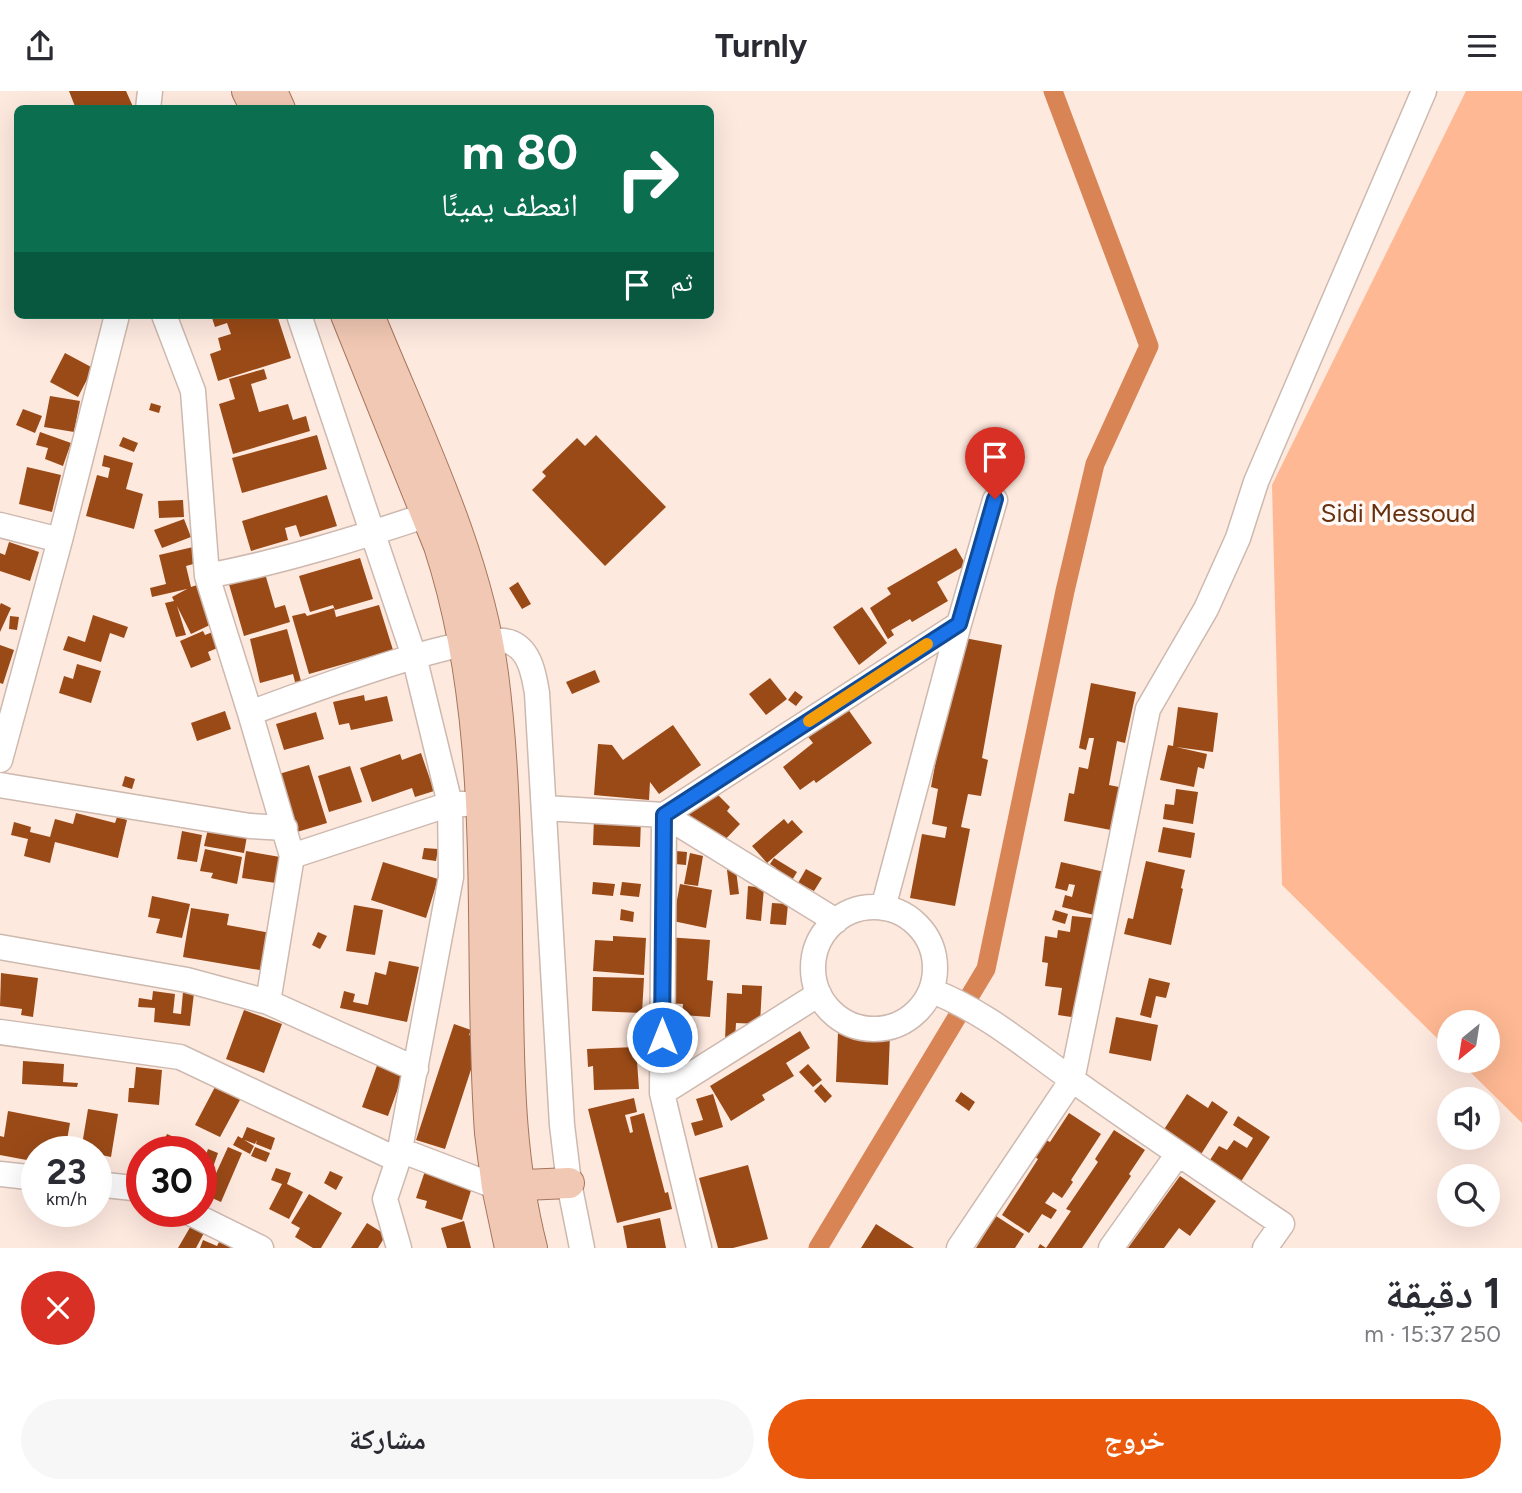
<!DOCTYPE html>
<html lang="ar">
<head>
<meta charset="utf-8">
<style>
  :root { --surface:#fff; --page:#f7f7f7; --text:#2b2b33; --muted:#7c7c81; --accent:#ea580c }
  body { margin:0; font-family:Figtree,"Noto Naskh Arabic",sans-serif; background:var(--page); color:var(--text); direction:rtl; height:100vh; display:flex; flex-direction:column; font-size:26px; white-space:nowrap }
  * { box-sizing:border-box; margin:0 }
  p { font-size:23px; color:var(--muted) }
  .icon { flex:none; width:38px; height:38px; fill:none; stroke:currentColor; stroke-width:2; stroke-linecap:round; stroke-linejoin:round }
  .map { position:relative; height:1157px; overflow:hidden; direction:ltr }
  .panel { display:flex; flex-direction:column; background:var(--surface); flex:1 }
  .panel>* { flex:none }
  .banner { position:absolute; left:14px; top:14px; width:700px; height:214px; border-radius:10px; box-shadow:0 7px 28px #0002; direction:rtl; background:#0b6e4f; color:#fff; overflow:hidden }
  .needle { width:46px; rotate:210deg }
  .controls { position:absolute; left:1437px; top:919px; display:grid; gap:14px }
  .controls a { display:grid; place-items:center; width:63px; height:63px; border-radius:50%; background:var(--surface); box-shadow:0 7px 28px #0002; font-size:35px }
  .speed { position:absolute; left:21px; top:1045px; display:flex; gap:14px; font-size:35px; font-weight:700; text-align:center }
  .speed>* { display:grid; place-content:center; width:91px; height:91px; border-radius:50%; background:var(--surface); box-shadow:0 7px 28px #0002; line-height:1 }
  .speed small { font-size:18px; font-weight:400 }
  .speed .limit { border:10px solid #d22; background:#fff; color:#111 }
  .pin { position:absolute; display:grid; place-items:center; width:60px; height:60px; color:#fff; margin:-72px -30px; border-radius:50% 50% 50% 0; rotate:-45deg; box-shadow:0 0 7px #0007 }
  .pin .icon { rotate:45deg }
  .me { position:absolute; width:77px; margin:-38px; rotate:0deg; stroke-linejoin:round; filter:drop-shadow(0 0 5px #0008) }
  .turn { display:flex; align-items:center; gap:24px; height:147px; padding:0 21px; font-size:32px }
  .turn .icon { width:91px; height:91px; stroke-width:2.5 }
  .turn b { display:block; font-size:49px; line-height:60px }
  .then { display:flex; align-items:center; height:66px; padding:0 21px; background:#0003; gap:14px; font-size:26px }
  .round { display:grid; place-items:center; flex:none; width:74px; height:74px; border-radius:37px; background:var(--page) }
  .head { display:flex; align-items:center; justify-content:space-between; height:119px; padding:0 21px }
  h1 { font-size:42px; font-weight:700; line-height:52px }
  .action { display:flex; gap:14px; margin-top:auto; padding:14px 21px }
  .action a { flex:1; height:80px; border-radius:42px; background:var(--accent); color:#fff; font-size:28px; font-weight:700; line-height:80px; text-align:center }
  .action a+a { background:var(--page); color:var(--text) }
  header { display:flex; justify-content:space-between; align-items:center; height:91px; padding:0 21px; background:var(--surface); font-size:32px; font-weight:700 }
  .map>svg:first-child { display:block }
</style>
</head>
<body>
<header><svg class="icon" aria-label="menu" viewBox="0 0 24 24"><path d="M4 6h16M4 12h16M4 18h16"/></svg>Turnly<svg class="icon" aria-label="share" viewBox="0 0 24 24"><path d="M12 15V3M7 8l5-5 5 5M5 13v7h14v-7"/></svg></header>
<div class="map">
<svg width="1522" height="1157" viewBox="0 0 1522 1157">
  <rect width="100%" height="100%" fill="#fee9df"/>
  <path fill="#feb893" d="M1466,0H1522V1032L1459,970H1488V931H1449V959L1282,794L1272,394Z"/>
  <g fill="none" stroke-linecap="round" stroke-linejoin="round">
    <path stroke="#d98455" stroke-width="19" d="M818,1157L986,878L1065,500L1095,373L1149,255L1053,0"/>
  </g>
  <path fill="#9a4a17" d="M69,0H126L134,18H76Z
    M211,224H277L291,267L218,290L210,263L221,259L218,247L231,243L227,232L215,236Z
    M65,262L93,277L78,306L50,291Z
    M264,278L267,288L251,293L259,321L288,313L293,329L306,325L310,340L233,363L219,313L235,308L229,288Z
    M50,305L80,310L74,341L44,336Z
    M151,312L161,315L159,322L149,319Z
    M23,318L42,325L35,342L16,334Z
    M40,341L71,352L63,375L45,368L48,357L36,354Z
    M317,344L327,378L242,402L232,367Z
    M596,344L666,416L605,475L532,399L546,385L542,381L577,347L585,355Z
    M123,346L138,352L134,361L119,355Z
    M104,364L133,372L126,398L143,403L134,438L86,425L97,384L108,387L110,377L102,375Z
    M27,376L61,384L52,421L19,413Z
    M327,404L337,435L300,446L296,434L285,437L288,449L251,460L242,430Z
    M183,409L184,426L159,427L158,410Z
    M184,428L191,446L162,457L154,439Z
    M9,451L39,461L30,490L0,480V462L5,464Z
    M193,456L197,472L186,475L191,496L197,494L214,532L191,543L177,515L186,544L176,546L165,512L174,510L172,506L187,498L152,506L150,497L166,493L159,464Z
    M956,457L966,474L937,491L948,510L912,531L910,528L891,539L894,544L888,548L870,517L891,503L887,497Z
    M360,467L373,508L335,519L333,514L310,521L299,485Z
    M264,479L275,517L285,514L290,531L244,545L228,490Z
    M518,491L531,513L522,518L509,497Z
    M1,512L11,517L0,541V514Z
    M379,514L393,559L309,583L292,525L305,522L307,525L334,517L336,526Z
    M862,516L887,552L859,574L833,536Z
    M93,524L128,536L124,547L110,542L101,571L63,559L68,545L85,551Z
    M10,525L19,526L17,539L9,538Z
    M287,538L301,590L295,591L293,583L260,592L250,548Z
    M203,540L205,544L215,540L222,555L208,561L211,569L191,577L180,550Z
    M959,546L1002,554L982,667L988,669L981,705L968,703L961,736L970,738L955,815L910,807L922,743L945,747L947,736L932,733L938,698L931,696Z
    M0,554L14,559L3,593L0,592Z
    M77,573L101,580L91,612L59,602L64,585L73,588Z
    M595,579L600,591L572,603L566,591Z
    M770,587L787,608L766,624L749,603Z
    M1091,592L1136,601L1125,652L1117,650L1109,694L1119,696L1111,739L1064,730L1069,702L1074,703L1079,676L1088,678L1094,647H1089L1086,659L1079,657Z
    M795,600L803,606L796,615L788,609Z
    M364,604L365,610L387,605L393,630L351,639L349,632L339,634L333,611Z
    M845,614L872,652L816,692L814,689L800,699L783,676L813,652L805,642Z
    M1178,616L1218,622L1213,661L1176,656L1207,663L1204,678L1198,676L1194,696L1160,689L1168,654L1173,655Z
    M225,620L231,638L197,650L191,632Z
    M316,621L324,648L284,659L276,633Z
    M673,634L701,674L659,703L650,691L649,709L594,704L598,653L612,654L623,669Z
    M421,662L434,700L415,706L412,697L372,711L360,677L400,663L402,669Z
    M309,674L327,732L297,741L279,683Z
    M350,675L362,711L329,721L318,685Z
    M125,685L135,688L132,698L122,695Z
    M712,698L730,716L727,720L740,733L722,752L684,727Z
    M1176,698L1198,701L1193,733L1163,728L1165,713L1174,714Z
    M76,722L115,732L117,726L127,729L118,767L55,751L50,772L24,765L28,748L11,744L14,731L31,736L30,741L50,746L55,728L73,733Z
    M594,727L641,729L640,756L593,754Z
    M784,728L788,733L792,729L803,741L767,772L752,755Z
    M1163,736L1195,742L1191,767L1158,761Z
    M208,738L247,745L244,762L204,755Z
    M182,740L202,744L197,771L177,768Z
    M424,757L438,758L436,770L422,768Z
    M205,758L242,766L237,793L211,787L213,782L200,780Z
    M246,760L280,766L276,792L242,787Z
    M676,760L687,761L686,774L675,773Z
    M690,762L703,765L698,795L684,793Z
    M774,767L797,781L791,791L770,786L776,777L770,773Z
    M1146,770L1185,779L1181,797L1183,798L1171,854L1124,843L1128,827L1133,828Z
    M383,771L438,788L426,827L371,809Z
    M1061,771L1109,782L1098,825L1062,816L1065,804L1072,806L1075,794L1069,793L1067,800L1055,797Z
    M806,778L822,787L814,800L798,792Z
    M727,779H736L739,803L730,804Z
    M593,791L615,793L613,805L592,803Z
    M622,791L641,793L639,806L620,804Z
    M680,793L712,799L706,837L673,830Z
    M748,795L764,797L761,830L746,828Z
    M152,805L190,813L182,847L156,842L160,828L148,826Z
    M772,812L788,813L786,834L770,833Z
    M354,814L383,819L375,864L346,860Z
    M191,817L229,823L227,834L271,842L265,880L183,866Z
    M621,818L634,821L633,831L620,829Z
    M1055,819L1068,823L1065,833L1052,829Z
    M1072,825L1092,827L1078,927L1058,924L1062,897L1045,895L1048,872L1042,871L1045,845L1057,847L1058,839L1070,841Z
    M318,841L327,845L320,858L312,854Z
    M613,845L646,847L644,884L593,880L595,849L613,850Z
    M666,846L710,849L707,889L713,890L710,926L682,924L683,913L667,912Z
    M389,870L419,876L407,931L340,917L344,900L355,903L353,911L368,914L375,881L386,884Z
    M1,882L38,887L33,926L21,924L22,918L0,915Z
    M593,886L644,887L642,922L592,920Z
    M1149,887L1170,892L1166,907L1156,905L1151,927L1140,924Z
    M742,894L762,895L760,933L736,932L735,949H725L727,902L742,903Z
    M153,900L175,903L173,922L181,923L183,901L194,902L190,935L154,931L155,917L138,916L139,907L152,909Z
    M244,919L282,933L264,982L226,968Z
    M1116,926L1158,934L1151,970L1109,962Z
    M454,933L471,939L469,944L481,948L445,1058L416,1049Z
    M800,940L810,957L786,972L794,985L762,1004L765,1009L731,1030L710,995Z
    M838,941L890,944L888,994L836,991Z
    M636,956L639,998L594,999L593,975L588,976L587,958Z
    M379,969L405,978L388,1025L362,1016Z
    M23,970L64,973L63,991L78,992L77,996L22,993Z
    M808,973L822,989L813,996L799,981Z
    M136,976L162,979L159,1014L128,1011L129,997H134Z
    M821,993L832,1005L825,1012L814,1000Z
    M216,994L241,1007L220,1046L195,1034Z
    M961,1001L975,1011L969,1020L955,1010Z
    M713,1003L723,1036L695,1045L691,1032L703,1029L696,1008Z
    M1187,1003L1208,1017L1212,1010L1228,1021L1198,1068L1163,1040Z
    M634,1007L637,1021L625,1024L630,1042L633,1041L630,1026L644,1022L665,1102L668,1101L672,1118L617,1132L588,1018Z
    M88,1018L118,1023L111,1066L96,1063V1060H81Z
    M8,1020L70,1032L65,1060H33L32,1070L0,1064V1045L4,1046Z
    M1069,1022L1101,1043L1071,1089L1073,1091L1062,1107L1053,1101L1045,1112L1057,1119L1051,1128L1042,1123L1029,1142L1002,1124L1038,1068L1035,1066L1046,1049L1050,1051Z
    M1238,1025L1270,1046L1240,1092L1208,1072L1219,1055L1227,1059L1234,1049L1247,1057L1253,1047L1233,1034Z
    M247,1036L275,1047L271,1059L256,1053L257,1049L255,1053L242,1048Z
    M1114,1039L1145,1059L1129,1083L1131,1085L1082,1157H1038L1040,1153L1046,1157L1071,1120L1066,1118L1098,1071L1095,1068Z
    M167,1043L202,1058L201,1060H159Z
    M238,1045L254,1055L250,1063L233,1054Z
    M228,1056L242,1062L221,1111L201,1102V1083L213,1089Z
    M255,1056L270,1062L266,1071L251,1065Z
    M208,1058L218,1062L211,1082L201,1078Z
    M748,1074L768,1148L733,1157H718L699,1087Z
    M276,1077L291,1082L287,1093L303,1101L289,1128L269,1118L282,1093L271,1089Z
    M426,1077L473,1093L462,1129L425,1117L427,1110L416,1107Z
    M330,1080L343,1086L336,1099L324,1092Z
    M1180,1085L1216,1110L1190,1145L1179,1137L1164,1157H1128Z
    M309,1103L342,1122L321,1157H313L295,1146L300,1137L291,1132Z
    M996,1125L1024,1143L1015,1157H976Z
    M660,1127L666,1157H627L623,1135Z
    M464,1130L471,1157H447L441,1137Z
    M367,1132L386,1144L378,1157H351Z
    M192,1133L205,1140L196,1157H178Z
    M876,1133L914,1157H861Z
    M203,1149L217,1155L219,1151L235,1157H200Z"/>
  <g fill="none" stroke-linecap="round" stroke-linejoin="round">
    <g stroke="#cdb9af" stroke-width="27">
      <path id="minor" d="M148,18L150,0
        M164,224L193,300L207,485L250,622L292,765L268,911
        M299,224L414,565L450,713L451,786L398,1069
        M0,434L60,449
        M207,485C281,471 355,448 427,424
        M250,622C295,606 476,535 512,552C530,560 534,584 537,602L562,1034L569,1092L582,1157
        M0,669L60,449L117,224
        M0,694L250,735L285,737
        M544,717L664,724L836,830
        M292,765L450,713H465
        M813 877a61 61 0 1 1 122 0a61 61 0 1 1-122 0Z
        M883,817L959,533L995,409
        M0,856L187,889L268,911L416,978
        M932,900C984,920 1026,956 1071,988C1141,1038 1211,1085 1282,1133L1265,1157
        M0,941L180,966L398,1069L385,1108L399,1157
        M662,1002L819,903
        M400,1059L497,1096
        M0,1083L37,1087
        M96,1093L142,1098
        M186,1120L261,1157
        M699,1157L662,1002L664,724L959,533
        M959,1157L1072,989L1148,618L1206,518L1238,447L1256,391L1424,0
        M1111,1157L1178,1063"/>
    </g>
    <g stroke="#a5755d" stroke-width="32">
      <path id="major" d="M247,0L256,18
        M272,0L280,18
        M346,224L439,455C501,644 476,847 490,1042L497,1096L510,1157
        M369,224C415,338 477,460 493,583C507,691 506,801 508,910C509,994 511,1075 532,1157
        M500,1095L569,1092"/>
    </g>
    <use href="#minor" stroke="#fff" stroke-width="24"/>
    <use href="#major" stroke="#f1c8b3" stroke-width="30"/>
  </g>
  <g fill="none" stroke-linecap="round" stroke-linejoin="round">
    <g stroke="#114b97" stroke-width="18">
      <path id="route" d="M662,946L664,724L959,533L995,408"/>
    </g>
    <use href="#route" stroke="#1a73e8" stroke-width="12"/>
    <path stroke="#f59e0b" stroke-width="12" d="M809,630L927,553"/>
  </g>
  <g text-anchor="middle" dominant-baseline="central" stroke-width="7" stroke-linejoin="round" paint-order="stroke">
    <g font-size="26" fill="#68300d" stroke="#fffaf8">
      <text x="1398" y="422">Sidi Messoud</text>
    </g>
  </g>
</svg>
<div class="controls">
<a><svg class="needle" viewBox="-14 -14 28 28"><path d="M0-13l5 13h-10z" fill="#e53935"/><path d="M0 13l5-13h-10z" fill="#7c7c81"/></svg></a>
<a><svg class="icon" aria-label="sound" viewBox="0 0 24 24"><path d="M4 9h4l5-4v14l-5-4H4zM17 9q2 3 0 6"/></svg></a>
<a><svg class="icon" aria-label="search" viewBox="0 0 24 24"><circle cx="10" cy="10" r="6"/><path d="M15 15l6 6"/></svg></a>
</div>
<div class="speed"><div>23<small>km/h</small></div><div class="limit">30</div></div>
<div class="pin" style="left:995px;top:408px;background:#d93025"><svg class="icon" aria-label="arrive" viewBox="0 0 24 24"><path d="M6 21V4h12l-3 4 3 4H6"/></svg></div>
<svg class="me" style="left:662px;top:946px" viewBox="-20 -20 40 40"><circle r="17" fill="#1a73e8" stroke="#fff" stroke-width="3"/><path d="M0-11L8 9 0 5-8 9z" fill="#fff"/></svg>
<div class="banner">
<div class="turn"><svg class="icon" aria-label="right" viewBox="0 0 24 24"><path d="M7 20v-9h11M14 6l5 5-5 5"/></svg><div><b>80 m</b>انعطف يمينًا</div></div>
<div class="then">ثم<svg class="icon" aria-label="arrive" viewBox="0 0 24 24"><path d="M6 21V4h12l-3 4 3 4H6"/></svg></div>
</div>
</div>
<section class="panel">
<div class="head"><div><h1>1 دقيقة</h1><p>250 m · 15:37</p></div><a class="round" style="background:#d93025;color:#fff"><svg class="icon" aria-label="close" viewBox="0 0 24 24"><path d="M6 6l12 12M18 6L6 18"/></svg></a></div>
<div class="action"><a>خروج</a><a>مشاركة</a></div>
</section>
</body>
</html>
